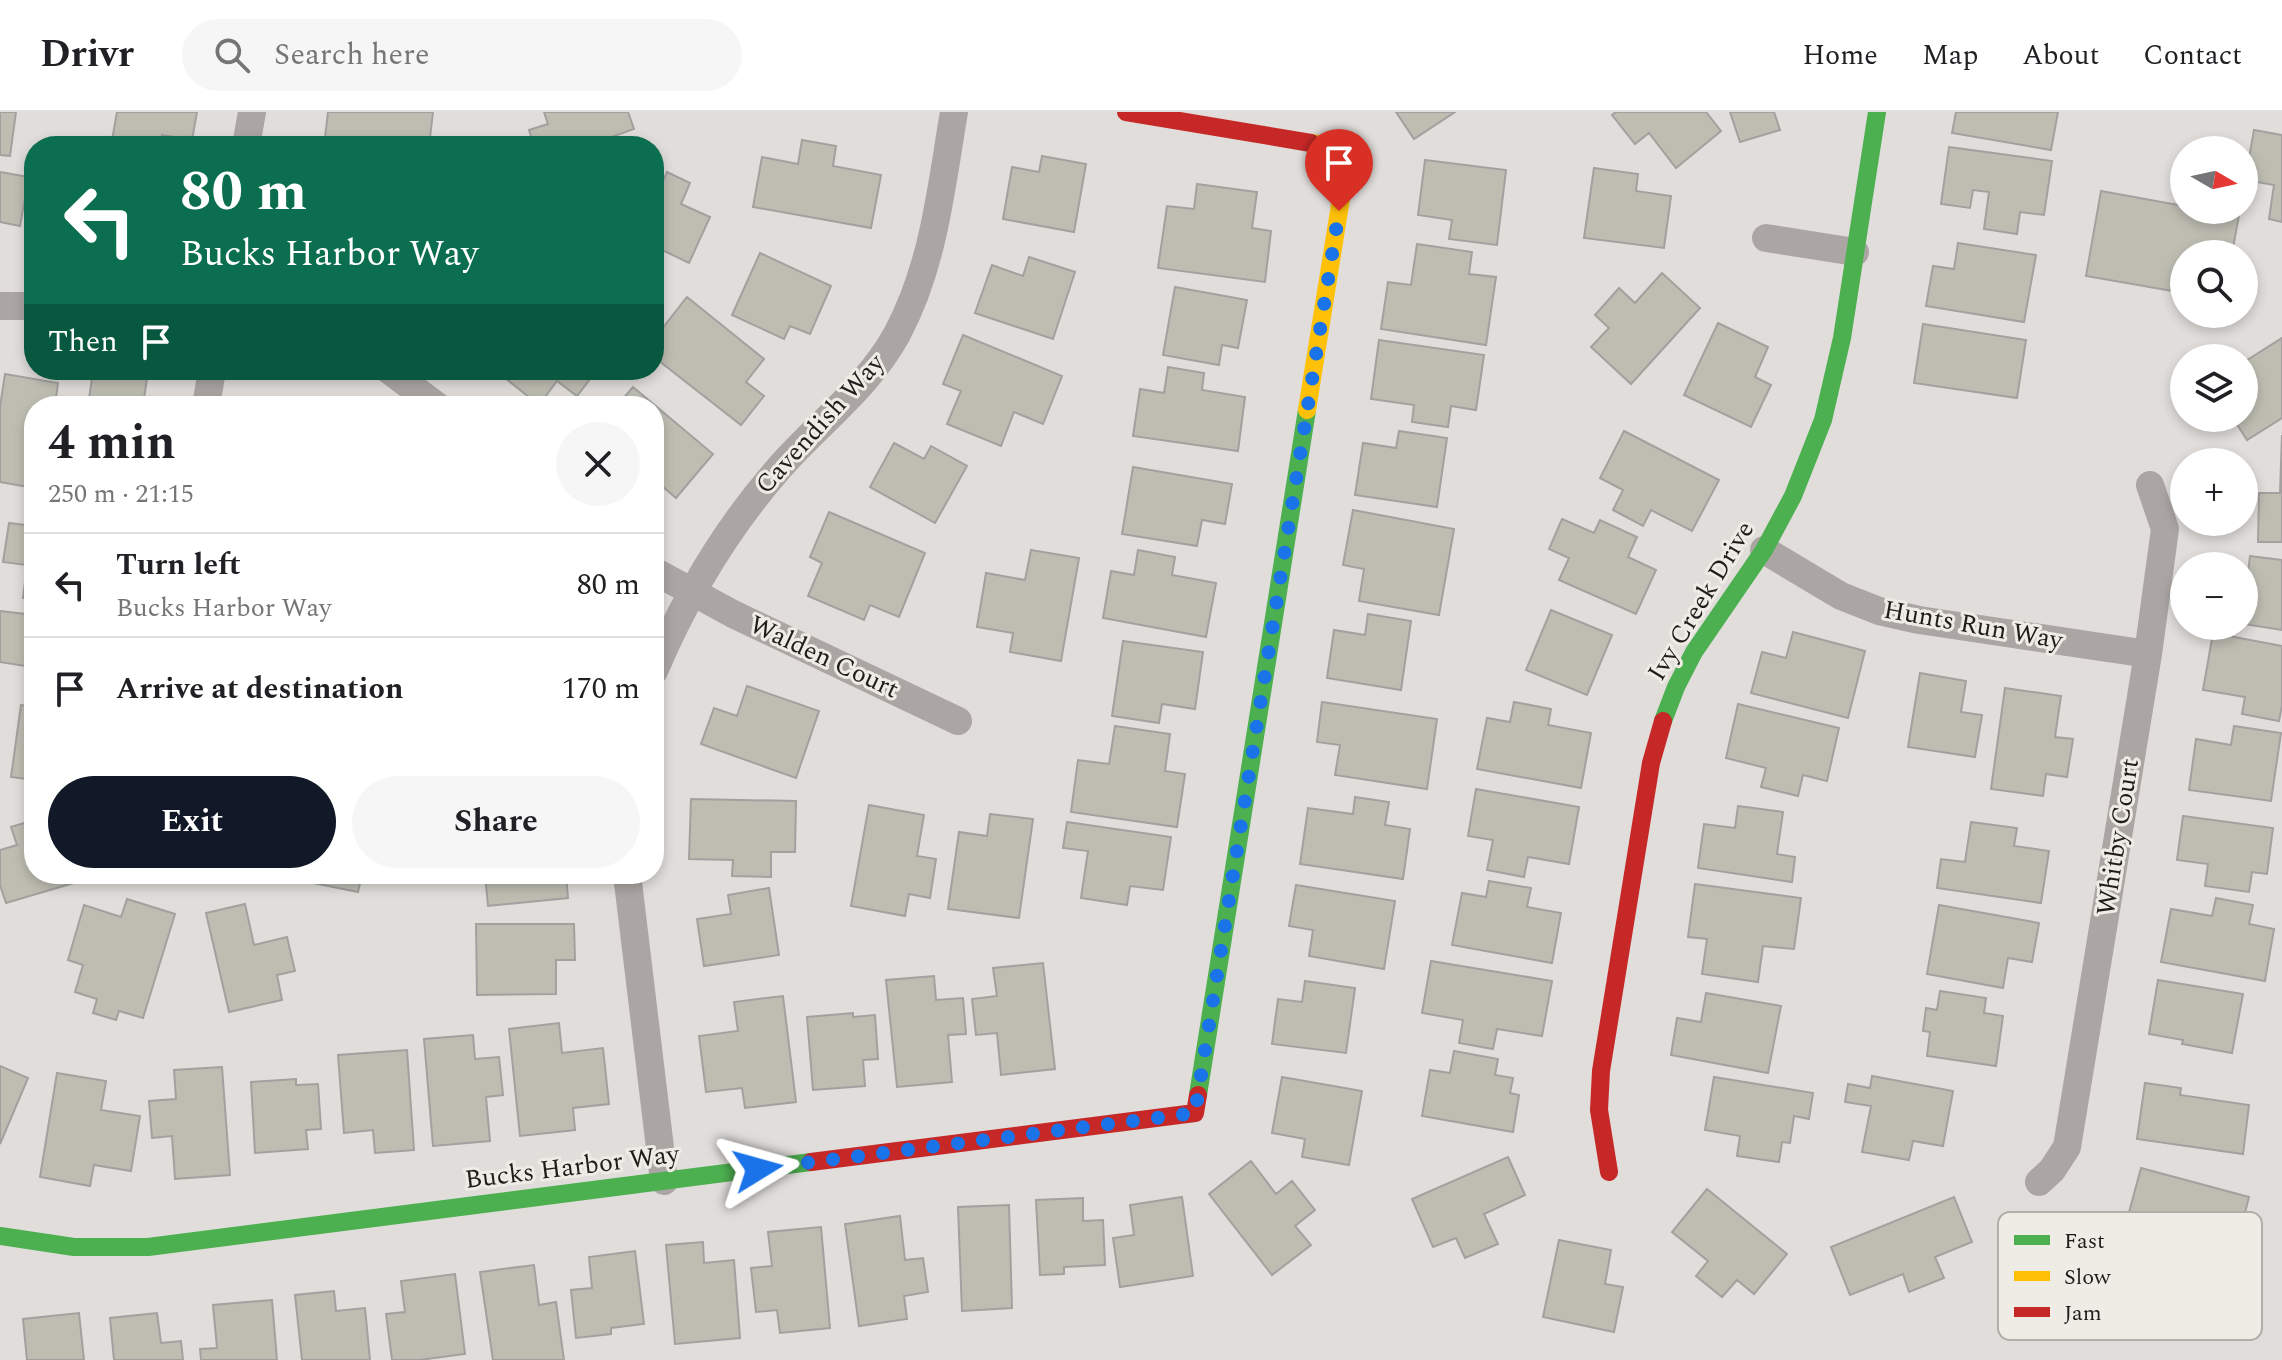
<!DOCTYPE html>
<html lang="en">
<head>
<meta charset="utf-8">
<style>
  :root { --surface:#fff; --page:#f6f6f6; --text:#202124; --muted:#757577; --line:#e0e0e0; --accent:#111827 }
  body { margin:0; font-family:Spectral,serif; background:var(--page); color:var(--text); height:100vh; display:flex; flex-direction:column; font-size:30px; white-space:nowrap }
  * { box-sizing:border-box; margin:0 }
  p { font-size:26px; color:var(--muted) }
  .icon { flex:none; width:44px; height:44px; fill:none; stroke:currentColor; stroke-width:2; stroke-linecap:round; stroke-linejoin:round }
  .map { position:relative; flex:1; overflow:hidden }
  .drawer { position:absolute; left:24px; top:284px; width:640px; height:488px; display:flex; flex-direction:column; background:var(--surface); border-radius:32px; box-shadow:0 4px 12px #0003 }
  .drawer>* { flex:none }
  .guide { position:absolute; left:24px; top:24px; width:640px; height:244px; border-radius:32px; box-shadow:0 4px 12px #0003; background:#0b6e4f; color:#fff; overflow:hidden }
  .needle { width:52px; rotate:99deg }
  .tools { position:absolute; left:2170px; top:24px; display:grid; gap:16px }
  .tools a { display:grid; place-items:center; width:88px; height:88px; border-radius:50%; background:var(--surface); box-shadow:0 4px 12px #0003; font-size:40px }
  .pin { position:absolute; display:grid; place-items:center; width:68px; height:68px; color:#fff; margin:-82px -34px; border-radius:50% 50% 50% 0; rotate:-45deg; box-shadow:0 0 8px #0007 }
  .pin .icon { rotate:45deg }
  .me { position:absolute; width:88px; margin:-44px; rotate:82deg; stroke-linejoin:round; filter:drop-shadow(0 0 6px #0008) }
  .turn { display:flex; align-items:center; gap:28px; height:168px; padding:0 24px; font-size:36px }
  .turn .icon { width:104px; height:104px; stroke-width:2.5 }
  .turn b { display:block; font-size:56px; line-height:68px }
  .then { display:flex; align-items:center; height:76px; padding:0 24px; background:#0003; gap:16px; font-size:30px }
  .round { display:grid; place-items:center; flex:none; width:84px; height:84px; border-radius:42px; background:var(--page) }
  .headline { display:flex; align-items:center; justify-content:space-between; height:136px; padding:0 24px }
  h1 { font-size:48px; font-weight:700; line-height:60px }
  .button { display:flex; gap:16px; margin-top:auto; padding:16px 24px }
  .button a { flex:1; height:92px; border-radius:48px; background:var(--accent); color:#fff; font-size:32px; font-weight:700; line-height:92px; text-align:center }
  .button a+a { background:var(--page); color:var(--text) }
  ul { padding:0; list-style:none }
  li { display:flex; align-items:center; gap:24px; height:104px; padding:0 24px; border-top:2px solid var(--line) }
  li div { flex:1 }
  li b { display:block; font-size:30px }
  li em { font-style:normal }
  header { display:flex; align-items:center; gap:48px; box-sizing:border-box; height:112px; padding:0 40px; background:var(--surface); border-bottom:2px solid var(--line) }
  header strong { font-size:38px }
  nav { display:flex; gap:44px; margin-inline-start:auto; font-size:28px }
  .search { width:560px; height:72px; background:var(--page); display:flex; align-items:center; gap:20px; box-sizing:border-box; padding:0 28px; border-radius:44px; color:var(--muted); font-size:30px }
  .map>svg:first-child { display:block }
</style>
</head>
<body>
<header>
<strong>Drivr</strong>
<div class="search"><svg class="icon" aria-label="search" viewBox="0 0 24 24"><circle cx="10" cy="10" r="6"/><path d="M15 15l6 6"/></svg>Search here</div>
<nav><a>Home</a><a>Map</a><a>About</a><a>Contact</a></nav>
</header>
<div class="map">
<svg width="2282" height="1248" viewBox="0 0 2282 1248">
  <rect width="100%" height="100%" fill="#e0ddda"/>
  <path fill="#bdbdb2" stroke="#a2a19f" stroke-width="2" d="M0,0H16L10,44L0,43Z
    M117,0H197L192,28L162,23L160,34H111Z
    M328,0H433L429,34H324Z
    M544,0H628L634,17L603,28L605,34H534L529,18L548,12Z
    M1396,0H1455L1414,27Z
    M1616,0H1706L1721,19L1676,56L1649,21L1635,32L1612,3Z
    M1730,0H1774L1780,18L1740,30Z
    M1956,0H2058L2051,38L1952,21Z
    M2254,18L2282,23V110L2269,107L2274,73L2245,68Z
    M802,28L836,34L833,54L881,63L871,116L753,95L762,45L798,52Z
    M1949,35L2052,49L2044,103L2020,100L2017,122L1984,117L1989,80L1973,78L1970,96L1941,92Z
    M1042,44L1086,52L1074,120L1003,107L1012,55L1039,60Z
    M1425,48L1506,58L1497,133L1449,127L1452,108L1418,103Z
    M1594,56L1638,62L1636,79L1671,84L1664,136L1584,126Z
    M0,60L29,65L20,114L0,110Z
    M667,60L690,71L681,92L710,105L689,151L654,134V81L657,82Z
    M1197,72L1257,80L1252,116L1271,119L1265,170L1158,156L1167,94L1194,97Z
    M2101,79L2184,94V98H2209L2239,103L2232,142H2184V181L2086,164Z
    M1958,131L2036,143L2024,210L1926,194L1933,154L1954,157Z
    M1417,132L1472,140L1469,162L1496,165L1486,233L1381,217L1388,170L1411,173Z
    M760,141L831,174L810,222L790,214L784,227L732,203Z
    M1029,145L1075,160L1053,227L975,201L992,153L1023,164Z
    M1662,161L1700,196L1631,272L1591,235L1609,216L1595,203L1619,176L1635,191Z
    M1175,175L1247,188L1238,236L1222,233L1219,253L1163,243Z
    M687,185L764,247L746,270L764,284L741,313L654,245V227Z
    M1718,211L1768,235L1755,265L1771,273L1751,315L1684,283Z
    M1923,212L2026,228L2017,286L1914,271Z
    M963,223L1062,264L1043,312L1014,300L1001,334L947,312L961,279L943,272Z
    M2282,226V306L2247,328L2233,306H2244V283L2246,282L2244,279V250Z
    M1379,228L1484,243L1476,298L1451,294L1448,315L1412,310L1414,293L1371,287Z
    M1168,255L1204,261L1202,278L1245,285L1238,339L1133,324L1140,277L1164,281Z
    M511,258H597L577,284L557,269L539,293L505,266Z
    M93,259L147,266L143,294H88Z
    M5,262L58,271L55,294H34V376L0,370V295Z
    M633,275L713,342L676,386L654,367V294H617Z
    M1399,319L1447,326L1437,395L1355,383L1363,331L1396,336Z
    M1624,319L1719,368L1692,419L1651,398L1643,414L1613,398L1623,378L1600,366Z
    M2282,323V430H2258L2259,381H2280Z
    M894,331L924,347L931,334L967,354L935,411L870,375Z
    M1133,355L1232,372L1225,412L1202,408L1197,434L1122,422Z
    M1353,398L1454,417L1439,503L1359,489L1364,457L1343,453Z
    M829,400L925,441L899,505L870,493L864,508L808,484L822,451L810,445Z
    M1562,407L1594,421L1600,408L1637,425L1628,445L1656,458L1636,502L1559,468L1569,446L1549,437Z
    M9,411L34,414V488L23,486L27,453L3,450Z
    M1031,438L1079,446L1061,549L1010,540L1013,521L977,515L986,461L1025,468Z
    M1138,438L1175,445L1172,463L1216,471L1206,525L1103,506L1111,459L1134,463Z
    M2250,444L2282,448V518L2244,512V470H2247Z
    M1551,498L1612,523L1587,583L1526,558Z
    M0,499L34,503V581L28,580L32,555L0,550Z
    M1368,502L1411,509L1401,578L1327,566L1334,518L1365,523Z
    M1793,520L1865,539L1848,606L1751,581L1762,540L1786,546Z
    M2213,521L2282,534V594L2279,609L2242,602L2245,585L2203,578Z
    M1123,529L1203,540L1195,597L1162,592L1159,611L1112,604Z
    M1920,561L1966,569L1961,600L1982,603L1975,645L1908,635Z
    M747,574L819,599L796,666L701,632L714,596L737,604Z
    M2005,576L2061,584L2055,625L2073,627L2067,665L2046,662L2043,684L1991,677Z
    M1322,590L1437,607L1427,677L1335,663L1340,633L1317,630Z
    M1514,590L1551,597L1548,613L1591,621L1581,676L1477,657L1487,606L1510,610Z
    M1738,592L1839,616L1827,669L1803,663L1798,684L1761,675L1766,656L1726,646Z
    M21,593L34,595V668L11,665Z
    M1115,614L1170,622L1165,659L1185,662L1177,715L1071,700L1078,648L1109,652Z
    M2234,614L2281,621L2271,689L2189,678L2196,627L2231,633Z
    M1476,677L1579,695L1569,752L1528,745L1524,765L1487,758L1493,728L1468,724Z
    M1355,685L1389,690L1385,713L1410,717L1403,767L1300,752L1308,696L1353,702Z
    M691,687L796,689L795,740H771V765L732,764L733,748L689,747Z
    M869,693L924,703L917,744L936,747L930,786L909,782L905,804L851,794Z
    M1738,694L1783,700L1777,742L1795,745L1792,770L1698,756L1704,712L1735,716Z
    M990,702L1033,707L1019,806L948,797L959,720L987,724Z
    M2183,704L2273,716L2267,762L2252,760L2249,780L2205,774L2208,752L2177,748Z
    M34,708V762H104L6,791L0,773V738L17,733L11,715Z
    M1067,710L1171,725L1163,778L1130,774L1127,793L1081,786L1088,739L1063,736Z
    M1971,710L2017,716L2014,734L2049,739L2041,791L1937,776L1941,747L1965,750Z
    M309,762H362L358,780L308,770Z
    M485,762H566L568,786L488,794Z
    M1489,769L1531,776L1527,795L1561,801L1552,851L1452,833L1462,781L1486,785Z
    M1695,772L1801,786L1794,837L1763,834L1758,870L1702,862L1707,827L1688,825Z
    M1296,773L1395,789L1384,857L1309,844L1313,818L1289,814Z
    M769,776L779,843L704,854L697,807L731,802L728,783Z
    M2216,786L2253,793L2249,812L2274,817L2265,869L2161,850L2171,797L2212,804Z
    M127,787L175,802L143,906L119,899L116,908L93,901L97,887L75,880L83,853L68,848L84,793L121,805Z
    M245,792L254,833L287,825L295,859L277,863L282,888L229,900L206,801Z
    M1939,793L2039,811L2032,850L2008,846L2003,876L1927,862Z
    M476,812H574L575,848H556V882L477,883Z
    M1431,849L1552,869L1542,924L1497,917L1493,937L1459,931L1463,908L1422,901Z
    M1043,851L1055,957L1001,963L997,921L976,923L972,887L997,884L993,856Z
    M934,864L936,888L963,886L966,922L948,923L952,970L897,975L886,868Z
    M2158,868L2243,882L2232,941L2182,932L2183,928L2149,922Z
    M1305,869L1355,876L1346,941L1272,932L1278,887L1302,890Z
    M1940,879L1986,886L1984,901L2003,904L1996,954L1927,944L1930,920L1923,919L1926,896L1937,898Z
    M1706,881L1781,894L1768,961L1671,943L1677,906L1701,910Z
    M783,884L796,990L745,996L742,976L706,980L699,924L738,919L734,890Z
    M853,901V905L875,903L878,947L863,948L865,974L813,978L807,905Z
    M559,911L562,941L603,936L609,992L573,996L575,1018L520,1024L509,917Z
    M473,923L475,947L499,945L503,983L486,985L490,1029L433,1034L424,927Z
    M407,938L414,1038L375,1041L373,1018L344,1021L338,943Z
    M1454,939L1498,947L1495,963L1513,966L1510,981L1519,983L1513,1020L1422,1004L1430,958L1450,961Z
    M0,954L28,966L0,1032Z
    M222,955L230,1063L175,1067L172,1024L152,1026L149,989L176,987L174,958Z
    M57,961L106,969L101,998L140,1004L131,1059L94,1053L90,1074L40,1065Z
    M1872,964L1953,979L1943,1034L1913,1029L1909,1048L1862,1040L1871,994L1845,990L1848,972L1870,976Z
    M1282,965L1362,979L1349,1053L1302,1045L1305,1027L1272,1021Z
    M1714,965L1813,981L1809,1007L1794,1004L1790,1031L1782,1030L1779,1050L1737,1044L1740,1024L1705,1018Z
    M296,967V973L318,972L321,1017L306,1018L308,1037L255,1041L251,970Z
    M2145,971L2181,976L2180,983L2249,993L2243,1042L2137,1027Z
    M1508,1045L1525,1083L1484,1102L1498,1132L1465,1146L1456,1126L1433,1135L1412,1087Z
    M1251,1049L1276,1082L1292,1069L1315,1098L1295,1114L1311,1133L1272,1163L1209,1082Z
    M2141,1056L2249,1085L2236,1136L2199,1126L2194,1145L2154,1134L2160,1112L2128,1104Z
    M1707,1077L1787,1142L1754,1182L1737,1168L1722,1185L1696,1164L1708,1149L1672,1120Z
    M1182,1085L1193,1164L1120,1175L1113,1126L1134,1123L1130,1093Z
    M1954,1085L1972,1130L1935,1145L1944,1166L1909,1180L1903,1162L1850,1183L1831,1135Z
    M1083,1086V1109L1103,1108L1105,1153L1064,1155V1162L1040,1163L1036,1088Z
    M1009,1093L1012,1196L962,1199L958,1095Z
    M900,1104L905,1148L923,1146L928,1180L904,1184L907,1207L859,1214L845,1112Z
    M821,1115L830,1216L780,1221L777,1198L756,1200L751,1156L772,1154L768,1120Z
    M1559,1128L1611,1138L1605,1172L1623,1175L1614,1220L1543,1205Z
    M703,1130L704,1151L734,1148L740,1226L675,1232L666,1133Z
    M635,1139L644,1212L611,1216V1222L576,1226L571,1178L592,1176L589,1145Z
    M534,1153L539,1193L556,1190L564,1248H493L480,1160Z
    M455,1162L465,1242L419,1248H392L386,1202L405,1200L401,1169Z
    M334,1179L336,1199L365,1196L370,1248H302L295,1183Z
    M272,1188L277,1248H201L200,1237L217,1236L213,1193Z
    M79,1201L84,1248H27L23,1207Z
    M157,1201L161,1231L181,1229L183,1248H114L110,1206Z"/>
  <g fill="none" stroke-linecap="round" stroke-linejoin="round">
    <path stroke="#aba6a3" stroke-width="28" d="M246,34L252,0
      M1766,126L1855,140
      M0,194H34
      M389,258L437,294
      M206,294L212,258
      M1764,438L1841,484L1879,499L1919,508L2148,542
      M654,459L733,502L958,609
      M654,559C686,484 727,415 781,354C820,310 868,275 897,222C934,153 941,76 954,0
      M627,762L664,1069
      M2039,1070L2052,1058L2067,1035L2148,542L2165,417L2150,373"/>
    <path stroke="#4caf50" stroke-width="18" d="M1663,609L1676,575L1694,540L1764,438L1793,384L1823,308L1842,226L1877,0
      M1198,983L1307,298
      M0,1124L74,1135H148L811,1050"/>
    <path stroke="#ffc107" stroke-width="18" d="M1307,298L1349,37L1311,31"/>
    <path stroke="#c62828" stroke-width="18" d="M1126,0L1311,31
      M811,1050L1195,1001L1198,983
      M1609,1060L1599,998L1601,959L1651,651L1663,609"/>
  </g>
  <g fill="none" stroke-linecap="round" stroke-linejoin="round">
    <path stroke="#1a73e8" stroke-width="14" stroke-dasharray="0 25.2" d="M758,1057L1195,1001L1339,99"/>
  </g>
  <g text-anchor="middle" dominant-baseline="central" stroke-width="6" stroke-linejoin="round" paint-order="stroke">
    <g font-size="26" fill="#1f1d1b" stroke="#efebe5">
      <text transform="translate(820 312) rotate(-48)">Cavendish Way</text>
      <text transform="translate(1701 489) rotate(-59)">Ivy Creek Drive</text>
      <text transform="translate(1973 513) rotate(10)">Hunts Run Way</text>
      <text transform="translate(824 545) rotate(25)">Walden Court</text>
      <text transform="translate(2118 725) rotate(-81)">Whitby Court</text>
      <text transform="translate(572 1055) rotate(-7)">Bucks Harbor Way</text>
    </g>
  </g>
  <rect x="1998" y="1100" width="264" height="128" rx="12" fill="#efebe5" stroke="#b1ada8" stroke-width="2"/>
  <rect x="2014" y="1123" width="36" height="10" fill="#4caf50"/>
  <rect x="2014" y="1159" width="36" height="10" fill="#ffc107"/>
  <rect x="2014" y="1195" width="36" height="10" fill="#c62828"/>
  <g font-size="22" fill="#1f1d1b">
    <text x="2064" y="1136">Fast</text>
    <text x="2064" y="1172">Slow</text>
    <text x="2064" y="1208">Jam</text>
  </g>
</svg>
<div class="tools">
<a><svg class="needle" viewBox="-14 -14 28 28"><path d="M0-13l5 13h-10z" fill="#e53935"/><path d="M0 13l5-13h-10z" fill="#757577"/></svg></a>
<a><svg class="icon" aria-label="search" viewBox="0 0 24 24"><circle cx="10" cy="10" r="6"/><path d="M15 15l6 6"/></svg></a>
<a><svg class="icon" aria-label="layers" viewBox="0 0 24 24"><path d="M12 4l9 5-9 5-9-5zM3 14l9 5 9-5"/></svg></a>
<a>+</a>
<a>−</a>
</div>
<div class="pin" style="left:1339px;top:99px;background:#d93025"><svg class="icon" aria-label="arrive" viewBox="0 0 24 24"><path d="M6 21V4h12l-3 4 3 4H6"/></svg></div>
<svg class="me" style="left:758px;top:1057px" viewBox="-20 -20 40 40"><path d="M0-17L14 15 0 8-14 15z" fill="#1a73e8" stroke="#fff" stroke-width="4"/></svg>
<div class="guide">
<div class="turn"><svg class="icon" aria-label="left" viewBox="0 0 24 24"><path d="M17 20v-9H6M10 6l-5 5 5 5"/></svg><div><b>80 m</b>Bucks Harbor Way</div></div>
<div class="then">Then<svg class="icon" aria-label="arrive" viewBox="0 0 24 24"><path d="M6 21V4h12l-3 4 3 4H6"/></svg></div>
</div>
<section class="drawer">
<div class="headline"><div><h1>4 min</h1><p>250 m · 21:15</p></div><a class="round"><svg class="icon" aria-label="close" viewBox="0 0 24 24"><path d="M6 6l12 12M18 6L6 18"/></svg></a></div>
<ul>
<li><svg class="icon" aria-label="left" viewBox="0 0 24 24"><path d="M17 20v-9H6M10 6l-5 5 5 5"/></svg><div><b>Turn left</b><p>Bucks Harbor Way</p></div><em>80 m</em></li>
<li><svg class="icon" aria-label="arrive" viewBox="0 0 24 24"><path d="M6 21V4h12l-3 4 3 4H6"/></svg><div><b>Arrive at destination</b></div><em>170 m</em></li>
</ul>
<div class="button"><a>Exit</a><a>Share</a></div>
</section>
</div>
</body>
</html>
